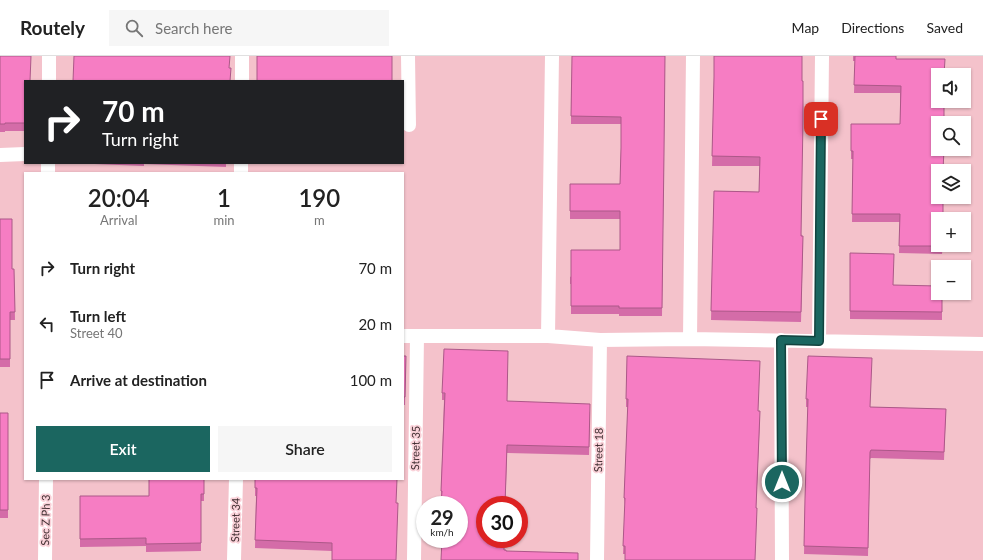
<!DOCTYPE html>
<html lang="en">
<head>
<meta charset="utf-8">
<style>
  :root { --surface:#fff; --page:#f6f6f6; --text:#222; --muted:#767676; --line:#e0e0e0; --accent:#1b6660 }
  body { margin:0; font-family:Lato,sans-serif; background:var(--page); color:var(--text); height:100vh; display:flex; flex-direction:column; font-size:15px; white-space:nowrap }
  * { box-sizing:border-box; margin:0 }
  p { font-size:13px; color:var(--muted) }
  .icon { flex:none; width:22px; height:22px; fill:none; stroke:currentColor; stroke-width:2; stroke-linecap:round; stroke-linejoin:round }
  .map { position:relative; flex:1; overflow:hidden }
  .side { position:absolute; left:24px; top:116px; width:380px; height:308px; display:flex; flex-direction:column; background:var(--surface); border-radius:0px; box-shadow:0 1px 3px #0004 }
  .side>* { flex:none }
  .top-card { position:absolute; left:24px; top:24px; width:380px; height:84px; border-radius:0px; box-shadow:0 1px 3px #0004; background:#202124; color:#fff; overflow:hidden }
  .controls { position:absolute; left:931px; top:12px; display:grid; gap:8px }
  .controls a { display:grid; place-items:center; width:40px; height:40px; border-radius:0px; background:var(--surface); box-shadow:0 1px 3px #0004; font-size:20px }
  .speed { position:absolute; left:416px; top:440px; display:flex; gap:8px; font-size:20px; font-weight:700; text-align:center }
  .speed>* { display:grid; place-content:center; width:52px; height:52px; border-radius:50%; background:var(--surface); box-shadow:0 1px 3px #0004; line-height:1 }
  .speed small { font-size:10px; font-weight:400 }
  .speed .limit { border:6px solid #d22; background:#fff; color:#111 }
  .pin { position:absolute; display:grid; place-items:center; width:34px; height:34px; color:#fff; margin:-17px; border-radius:8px; box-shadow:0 2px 6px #0006 }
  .me { position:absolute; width:44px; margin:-22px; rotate:0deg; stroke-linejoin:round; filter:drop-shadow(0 0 3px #0008) }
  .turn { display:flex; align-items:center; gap:14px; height:84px; padding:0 12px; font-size:18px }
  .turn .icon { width:52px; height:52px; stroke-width:2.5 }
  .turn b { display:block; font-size:28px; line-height:34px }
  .eta { display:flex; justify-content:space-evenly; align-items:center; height:68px; text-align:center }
  .eta b { font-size:24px; font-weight:600; line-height:28px }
  .action { display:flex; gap:8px; margin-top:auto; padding:8px 12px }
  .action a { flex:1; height:46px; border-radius:0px; background:var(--accent); color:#fff; font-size:16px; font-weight:600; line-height:46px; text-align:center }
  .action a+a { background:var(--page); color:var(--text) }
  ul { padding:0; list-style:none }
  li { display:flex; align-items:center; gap:12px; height:56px; padding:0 12px }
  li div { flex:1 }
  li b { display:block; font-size:15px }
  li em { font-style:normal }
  header { display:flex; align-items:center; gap:24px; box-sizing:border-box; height:56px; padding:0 20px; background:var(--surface); border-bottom:1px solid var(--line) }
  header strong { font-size:19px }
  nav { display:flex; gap:22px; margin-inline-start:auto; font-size:14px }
  .search { width:280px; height:36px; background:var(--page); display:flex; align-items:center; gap:10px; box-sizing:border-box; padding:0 14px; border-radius:0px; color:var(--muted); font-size:15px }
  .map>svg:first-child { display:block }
</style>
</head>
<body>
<header>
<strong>Routely</strong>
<div class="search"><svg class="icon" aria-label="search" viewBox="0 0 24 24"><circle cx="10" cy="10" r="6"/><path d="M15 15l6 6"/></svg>Search here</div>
<nav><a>Map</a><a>Directions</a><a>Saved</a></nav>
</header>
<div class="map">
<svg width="983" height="504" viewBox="0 0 983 504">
  <rect width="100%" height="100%" fill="#f4c2cb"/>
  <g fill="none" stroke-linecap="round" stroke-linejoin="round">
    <path stroke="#fff" stroke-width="14" d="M408,0L409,69
      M49,25V0
      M242,25V0
      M0,99L25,98
      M48,107V117
      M241,117V107
      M403,280H548L600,284L690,283L983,288
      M548,280L552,0
      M690,283L693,0
      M781,284L782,504
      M819,285L822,0
      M45,504L46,423
      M234,504L236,423
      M414,504L417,280
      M597,504L600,284"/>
  </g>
  <path fill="#d46ca8" d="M0,0L25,25V75H5V76H0Z
    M665,0L662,260H619V258H571V228H570V221L620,194V163H570V128H620L621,93V68H571V24Z
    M714,0L802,180L803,190L801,266L711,264L714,135L759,136L760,110H712L714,31Z
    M853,0H896V3L943,189L942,198L899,197L900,166H852L853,103H851V68H900V37H854L855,5H853Z
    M70,107H226V111L144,108V110Z
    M0,163L12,213H14L15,264H10V311H0Z
    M850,197L893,229L942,237V264L850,263Z
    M403,300H406L405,349H403Z
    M442,337L507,345L590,356L589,399L507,397L504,494L506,495L578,504L440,491L441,443V435L444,344H442Z
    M626,343L758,355L760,363L756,452L625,498H623L625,449L624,442L628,351H626Z
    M806,343L871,351L946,353L944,404L871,402L870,403L868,500L804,498L805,449V442L808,351H806Z
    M0,357H8V462H0Z
    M204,423V445H201V495L146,496V490L80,491V440H149Z
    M255,423H397L332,495L255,492L256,440H255Z"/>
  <path fill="#f67dc3" stroke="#ac5888" d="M0,0H31L30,25H25V67H5V68H0Z
    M74,0H230L229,12H231L230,25H73Z
    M257,0H392V25H257Z
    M572,0H665L664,97L662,252H619V250H571V194H620V155H570V128H620L621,92V61L571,60Z
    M714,0H802V25H803V64L801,180H803L801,256L711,255L714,135L759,136L760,101L712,100L714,21Z
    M855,0H896V3H945L944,19H938V45H944V67H938V93H944L943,115H938V141H943V163H938V189H942V190H899L900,158H852L853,95H851V68H900L901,30L854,29Z
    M0,163H12V213H14L15,256H10V303H0Z
    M850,197L894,198L893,229L938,230V237H942V256L850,255Z
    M444,293L508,295L507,345L590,348L589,391L507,389L505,449H485V483H504V494H506V495L578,497V504H441L442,484H440V483H459V449H441L442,435H441L445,337H442Z
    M403,300H406L405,341H403Z
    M627,300L760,305L758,355H760L756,452H757L755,504H625V490H623L625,442H624L628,343H626Z
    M808,300L872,302L870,351L946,353L944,396L871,394L870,396L868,492L804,490L805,442L808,343H806Z
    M0,357H8V454H0Z
    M149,423H204V438H201V487L146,488V482L80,483V440H149Z
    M255,423H397L396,447H398L396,504H332V487L255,484L257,432H255Z"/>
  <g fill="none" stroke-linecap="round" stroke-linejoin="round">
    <g stroke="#12423e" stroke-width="10">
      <path id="route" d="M782,426L781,284L819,285L821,63"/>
    </g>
    <use href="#route" stroke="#1b6660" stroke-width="7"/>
  </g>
  <g text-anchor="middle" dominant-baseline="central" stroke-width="3.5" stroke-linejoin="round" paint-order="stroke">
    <g font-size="11" fill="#3d2b2e" stroke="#fad2d9">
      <text transform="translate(415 392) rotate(-89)">Street 35</text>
      <text transform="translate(598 394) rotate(-89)">Street 18</text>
      <text transform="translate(45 464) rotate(-89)">Sec Z Ph 3</text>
      <text transform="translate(235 464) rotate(-89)">Street 34</text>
    </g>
  </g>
</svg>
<div class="controls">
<a><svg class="icon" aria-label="sound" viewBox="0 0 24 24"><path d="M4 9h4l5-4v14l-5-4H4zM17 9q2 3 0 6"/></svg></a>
<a><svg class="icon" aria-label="search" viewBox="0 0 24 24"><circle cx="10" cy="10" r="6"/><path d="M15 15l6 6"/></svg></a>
<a><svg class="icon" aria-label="layers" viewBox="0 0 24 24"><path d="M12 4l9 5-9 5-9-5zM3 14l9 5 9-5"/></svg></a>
<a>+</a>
<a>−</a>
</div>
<div class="speed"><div>29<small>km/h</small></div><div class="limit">30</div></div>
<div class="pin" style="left:821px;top:63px;background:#d93025"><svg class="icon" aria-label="arrive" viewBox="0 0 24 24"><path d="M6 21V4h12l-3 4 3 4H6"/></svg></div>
<svg class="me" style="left:782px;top:426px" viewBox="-20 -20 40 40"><circle r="17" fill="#1b6660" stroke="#fff" stroke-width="3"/><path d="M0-11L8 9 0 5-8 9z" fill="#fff"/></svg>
<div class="top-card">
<div class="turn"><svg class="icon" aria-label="right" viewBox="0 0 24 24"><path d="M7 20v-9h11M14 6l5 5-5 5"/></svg><div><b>70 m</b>Turn right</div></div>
</div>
<section class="side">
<div class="eta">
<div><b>20:04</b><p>Arrival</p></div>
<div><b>1</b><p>min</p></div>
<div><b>190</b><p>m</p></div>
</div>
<ul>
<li><svg class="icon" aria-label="right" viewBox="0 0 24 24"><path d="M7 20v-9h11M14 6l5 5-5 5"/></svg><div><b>Turn right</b></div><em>70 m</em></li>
<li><svg class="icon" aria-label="left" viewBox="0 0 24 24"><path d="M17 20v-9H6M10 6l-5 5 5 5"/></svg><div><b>Turn left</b><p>Street 40</p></div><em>20 m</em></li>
<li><svg class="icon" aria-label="arrive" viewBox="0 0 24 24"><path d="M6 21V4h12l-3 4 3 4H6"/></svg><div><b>Arrive at destination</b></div><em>100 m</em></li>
</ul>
<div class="action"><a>Exit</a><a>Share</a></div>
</section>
</div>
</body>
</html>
